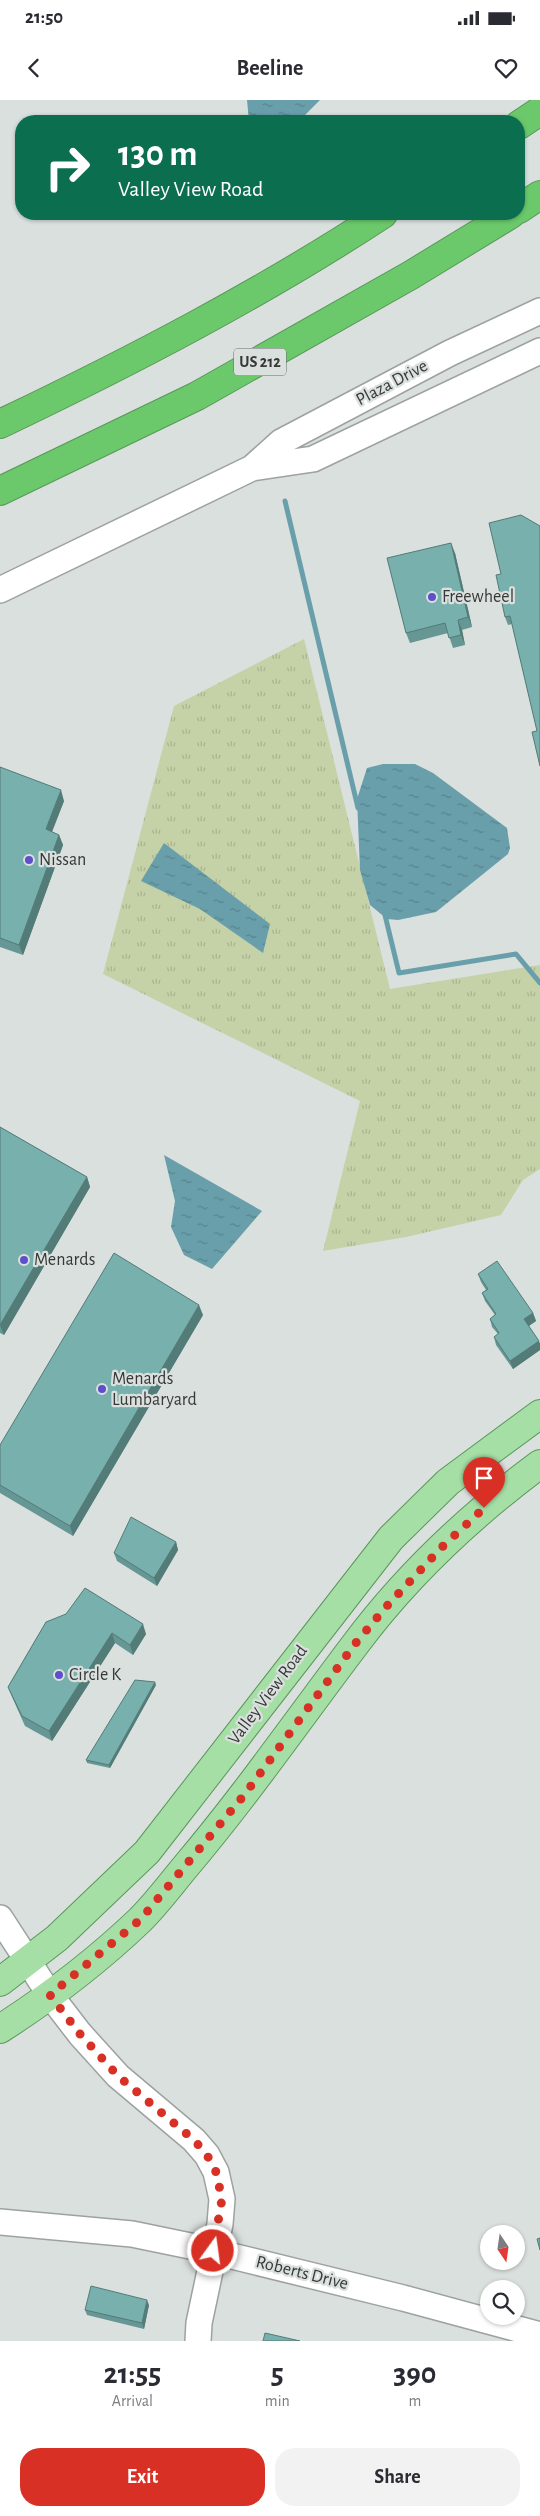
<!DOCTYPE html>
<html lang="en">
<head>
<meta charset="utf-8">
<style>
  :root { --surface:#fff; --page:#f2f2f3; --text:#2b2b33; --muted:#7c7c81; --accent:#d93025 }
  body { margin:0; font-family:"Alegreya Sans",sans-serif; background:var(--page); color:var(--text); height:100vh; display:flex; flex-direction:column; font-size:19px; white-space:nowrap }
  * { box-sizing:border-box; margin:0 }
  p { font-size:16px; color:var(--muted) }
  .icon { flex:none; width:28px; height:28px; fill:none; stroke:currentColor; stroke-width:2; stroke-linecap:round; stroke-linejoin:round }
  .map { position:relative; height:2241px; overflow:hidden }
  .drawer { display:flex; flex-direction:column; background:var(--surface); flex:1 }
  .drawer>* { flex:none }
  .hud { position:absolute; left:15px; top:15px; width:510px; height:105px; border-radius:20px; box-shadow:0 1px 4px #0004; background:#0b6e4f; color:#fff; overflow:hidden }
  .needle { width:32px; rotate:167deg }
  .tools { position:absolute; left:480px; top:2125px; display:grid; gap:10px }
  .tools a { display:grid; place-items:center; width:45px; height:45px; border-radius:50%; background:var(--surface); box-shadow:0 1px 4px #0004; font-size:25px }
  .pin { position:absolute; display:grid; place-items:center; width:42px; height:42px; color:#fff; margin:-51px -21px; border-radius:50% 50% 50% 0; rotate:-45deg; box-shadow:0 0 5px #0007 }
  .pin .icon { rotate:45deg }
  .me { position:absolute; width:55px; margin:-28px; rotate:14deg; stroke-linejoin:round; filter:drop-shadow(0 0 4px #0008) }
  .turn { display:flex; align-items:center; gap:18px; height:105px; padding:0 20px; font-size:22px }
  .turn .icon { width:65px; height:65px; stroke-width:2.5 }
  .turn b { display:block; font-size:35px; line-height:42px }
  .eta { display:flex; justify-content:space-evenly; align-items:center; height:85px; text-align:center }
  .eta b { font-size:30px; font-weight:700; line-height:35px }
  .primary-button { display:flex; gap:10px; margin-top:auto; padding:10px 20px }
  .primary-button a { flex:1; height:58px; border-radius:20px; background:var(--accent); color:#fff; font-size:20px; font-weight:700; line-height:58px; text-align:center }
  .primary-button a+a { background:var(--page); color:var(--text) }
  .status { display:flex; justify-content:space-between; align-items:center; height:35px; padding:0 25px; background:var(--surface); direction:ltr }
  .status svg { height:14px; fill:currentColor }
  header { display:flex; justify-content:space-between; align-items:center; height:65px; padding:0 20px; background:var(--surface); font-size:22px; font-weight:700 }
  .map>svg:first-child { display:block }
</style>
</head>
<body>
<div class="status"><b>21:50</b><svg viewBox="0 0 49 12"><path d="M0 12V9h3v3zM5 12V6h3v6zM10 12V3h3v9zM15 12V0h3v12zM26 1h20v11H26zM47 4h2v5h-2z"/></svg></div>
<header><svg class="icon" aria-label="back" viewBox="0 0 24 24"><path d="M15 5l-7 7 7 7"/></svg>Beeline<svg class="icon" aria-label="heart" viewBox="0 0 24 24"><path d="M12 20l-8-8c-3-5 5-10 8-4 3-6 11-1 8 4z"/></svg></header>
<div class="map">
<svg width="540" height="2241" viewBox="0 0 540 2241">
  <defs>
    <pattern id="grass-tufts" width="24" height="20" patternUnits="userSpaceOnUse" patternTransform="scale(1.25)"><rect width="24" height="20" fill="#c5d1a7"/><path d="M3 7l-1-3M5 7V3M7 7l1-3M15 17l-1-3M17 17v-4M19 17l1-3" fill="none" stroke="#aab490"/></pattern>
    <pattern id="water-ripples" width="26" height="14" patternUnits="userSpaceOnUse" patternTransform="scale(1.25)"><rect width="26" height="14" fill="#699fab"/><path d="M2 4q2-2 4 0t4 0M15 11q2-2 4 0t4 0" fill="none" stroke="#57838c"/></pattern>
  </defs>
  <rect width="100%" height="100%" fill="#dae0dd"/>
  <path fill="url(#grass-tufts)" d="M304,539L390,889L540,865V1069L523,1080L501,1115L406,1137L323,1151L360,1001L103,874L174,606Z"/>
  <path fill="url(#water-ripples)" d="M247,0H320L299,21H249Z
    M383,664H415L433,673L507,728L510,748L508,754L436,812L398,820L387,819L370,805L360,770L357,699L367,668Z
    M164,743L270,824L263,853L200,809L141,781Z
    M164,1055L262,1111L212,1169L184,1155L171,1127L175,1101Z"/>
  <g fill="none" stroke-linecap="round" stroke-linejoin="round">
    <path stroke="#699fab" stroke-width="5" d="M285,401L358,708
      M384,811L399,873L516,854L540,883"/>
    <g stroke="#9da2a0" stroke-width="28">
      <path id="minor" d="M252,368L313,359L540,251
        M0,490L252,368L281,342L450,253L540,211
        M0,1818L50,1895L80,1934L118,1976L194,2040L207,2055L216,2072L222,2099L220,2124L199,2223L198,2241
        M0,2122L132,2134L195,2147L403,2198L540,2235"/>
    </g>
    <g stroke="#599759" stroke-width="30">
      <path id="major" d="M0,1882L57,1838L147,1752L391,1438L448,1382L540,1314
        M0,1929C50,1897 97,1861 140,1820C157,1803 171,1784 186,1766C246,1695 298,1620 354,1546C406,1476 470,1416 540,1364"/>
    </g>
    <g stroke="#599759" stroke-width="30">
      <path id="highway" d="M519,25L540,11
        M519,109L540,95
        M0,324C132,261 261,194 383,114
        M0,391L197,296L411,175L511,114"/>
    </g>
    <use href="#minor" stroke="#fff" stroke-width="25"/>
    <use href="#major" stroke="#a6dfa6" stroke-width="28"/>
    <use href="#highway" stroke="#6bc96b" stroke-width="28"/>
  </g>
  <path fill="#669794" d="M455,453L472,527L462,530L465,545L453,548L448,533L410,543L406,533Z
    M501,474L537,631L512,524L508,525L505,517Z
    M0,667L64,701L52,732L59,735L63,745L23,855L0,847Z
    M0,1027L87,1077L90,1087L4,1235L0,1233Z
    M478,1174L533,1213L536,1221L529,1226L540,1244V1250L513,1269L496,1245L494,1237L498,1234L492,1227L490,1219L495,1215L485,1201L482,1193L486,1190L481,1182Z
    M203,1215L73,1436L0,1393V1345Z
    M176,1442L178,1450L157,1486L117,1461L114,1453Z
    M46,1522L146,1534L133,1555L115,1543L52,1641L25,1626L12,1597L8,1587Z
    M156,1585L110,1668L87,1663L86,1660Z
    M149,2205L144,2229L87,2215L85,2210Z"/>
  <path fill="#537b78" d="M451,443L455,453L472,527L468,517Z
    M458,520L462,530L465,545L461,535Z
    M61,690L64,701L49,739L46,729Z
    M59,735L63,745L23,855L19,845Z
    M87,1077L90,1087L4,1235L0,1225Z
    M199,1205L203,1215L73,1436L70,1426Z
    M533,1213L536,1221L527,1227L524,1219Z
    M539,1241L540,1244V1250L513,1269L510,1261Z
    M176,1442L178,1450L157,1486L154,1478Z
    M143,1524L146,1534L133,1555L130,1545Z
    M112,1533L115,1543L52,1641L49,1631Z
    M155,1582L156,1585L110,1668L109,1665Z
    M147,2200L149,2205L144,2229L142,2223Z"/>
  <path fill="#77b0ac" stroke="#537b78" d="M521,415L540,426V666L532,632L537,631L510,516L505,517L496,475L501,474L489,423Z
    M451,443L468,517L458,520L461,535L449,538L445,523L406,533L387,458Z
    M0,667L61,690L46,729L59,735L19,845L0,838Z
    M0,1027L87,1077L0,1225Z
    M114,1153L199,1205L70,1426L0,1385V1345Z
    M497,1161L533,1213L524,1219L539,1241L510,1261L494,1237L499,1233L490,1219L496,1214L482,1193L488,1189L478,1174Z
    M131,1417L176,1442L154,1478L114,1453Z
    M85,1488L143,1524L130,1545L112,1533L49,1631L22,1616L8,1587L46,1522L66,1514Z
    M135,1580L155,1582L109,1665L86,1660Z
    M540,2138V2150L537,2139Z
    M91,2186L147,2200L142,2223L85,2210Z
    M265,2233L300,2241H263Z"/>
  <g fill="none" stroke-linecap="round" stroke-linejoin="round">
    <path stroke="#d93025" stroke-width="9" stroke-dasharray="0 16.2" d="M213,2151L222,2099L216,2072L207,2055L194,2040L118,1976L80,1934L50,1895L141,1819L245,1694L355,1544L386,1507L442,1447L484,1408"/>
  </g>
  <g fill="#5d50c9" stroke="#dae0dd" stroke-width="2">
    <circle cx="432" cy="497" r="5"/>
    <circle cx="29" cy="760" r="5"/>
    <circle cx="24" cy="1160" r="5"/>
    <circle cx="102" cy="1289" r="5"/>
    <circle cx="59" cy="1575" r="5"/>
  </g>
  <g text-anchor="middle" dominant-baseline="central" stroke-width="4.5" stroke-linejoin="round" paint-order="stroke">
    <rect fill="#dae0dd" stroke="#686b6a" stroke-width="1" x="234" y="248.5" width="52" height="27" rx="4"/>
    <g font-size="16" font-weight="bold" fill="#373938">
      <text x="260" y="262">US 212</text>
    </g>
    <g font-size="18" fill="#373938" stroke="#dae0dd">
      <text transform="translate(392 283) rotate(-28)">Plaza Drive</text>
      <text transform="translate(268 1595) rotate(-53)">Valley View Road</text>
      <text transform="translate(302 2173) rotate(14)">Roberts Drive</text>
    </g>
    <g font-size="18" fill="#373938" stroke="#dae0dd" text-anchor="start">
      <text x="442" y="497">Freewheel</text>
      <text x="39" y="760">Nissan</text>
      <text x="34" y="1160">Menards</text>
      <text x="112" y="1279">Menards<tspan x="112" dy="21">Lumbaryard</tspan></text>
      <text x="69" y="1575">Circle K</text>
    </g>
  </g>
</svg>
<div class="tools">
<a><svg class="needle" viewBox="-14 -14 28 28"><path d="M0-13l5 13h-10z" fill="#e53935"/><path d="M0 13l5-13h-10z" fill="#7c7c81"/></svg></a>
<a><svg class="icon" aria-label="search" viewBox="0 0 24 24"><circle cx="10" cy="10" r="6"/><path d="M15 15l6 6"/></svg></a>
</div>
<div class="pin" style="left:484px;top:1408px;background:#d93025"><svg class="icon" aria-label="arrive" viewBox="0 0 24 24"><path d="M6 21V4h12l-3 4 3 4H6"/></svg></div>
<svg class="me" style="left:213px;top:2151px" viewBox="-20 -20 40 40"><circle r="17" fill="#d93025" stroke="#fff" stroke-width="3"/><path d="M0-11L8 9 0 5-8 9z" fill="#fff"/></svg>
<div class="hud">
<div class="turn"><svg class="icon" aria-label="right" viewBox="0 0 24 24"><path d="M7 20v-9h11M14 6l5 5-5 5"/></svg><div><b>130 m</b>Valley View Road</div></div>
</div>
</div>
<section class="drawer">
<div class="eta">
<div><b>21:55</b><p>Arrival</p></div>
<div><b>5</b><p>min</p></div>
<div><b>390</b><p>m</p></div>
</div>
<div class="primary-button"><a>Exit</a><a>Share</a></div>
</section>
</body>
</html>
